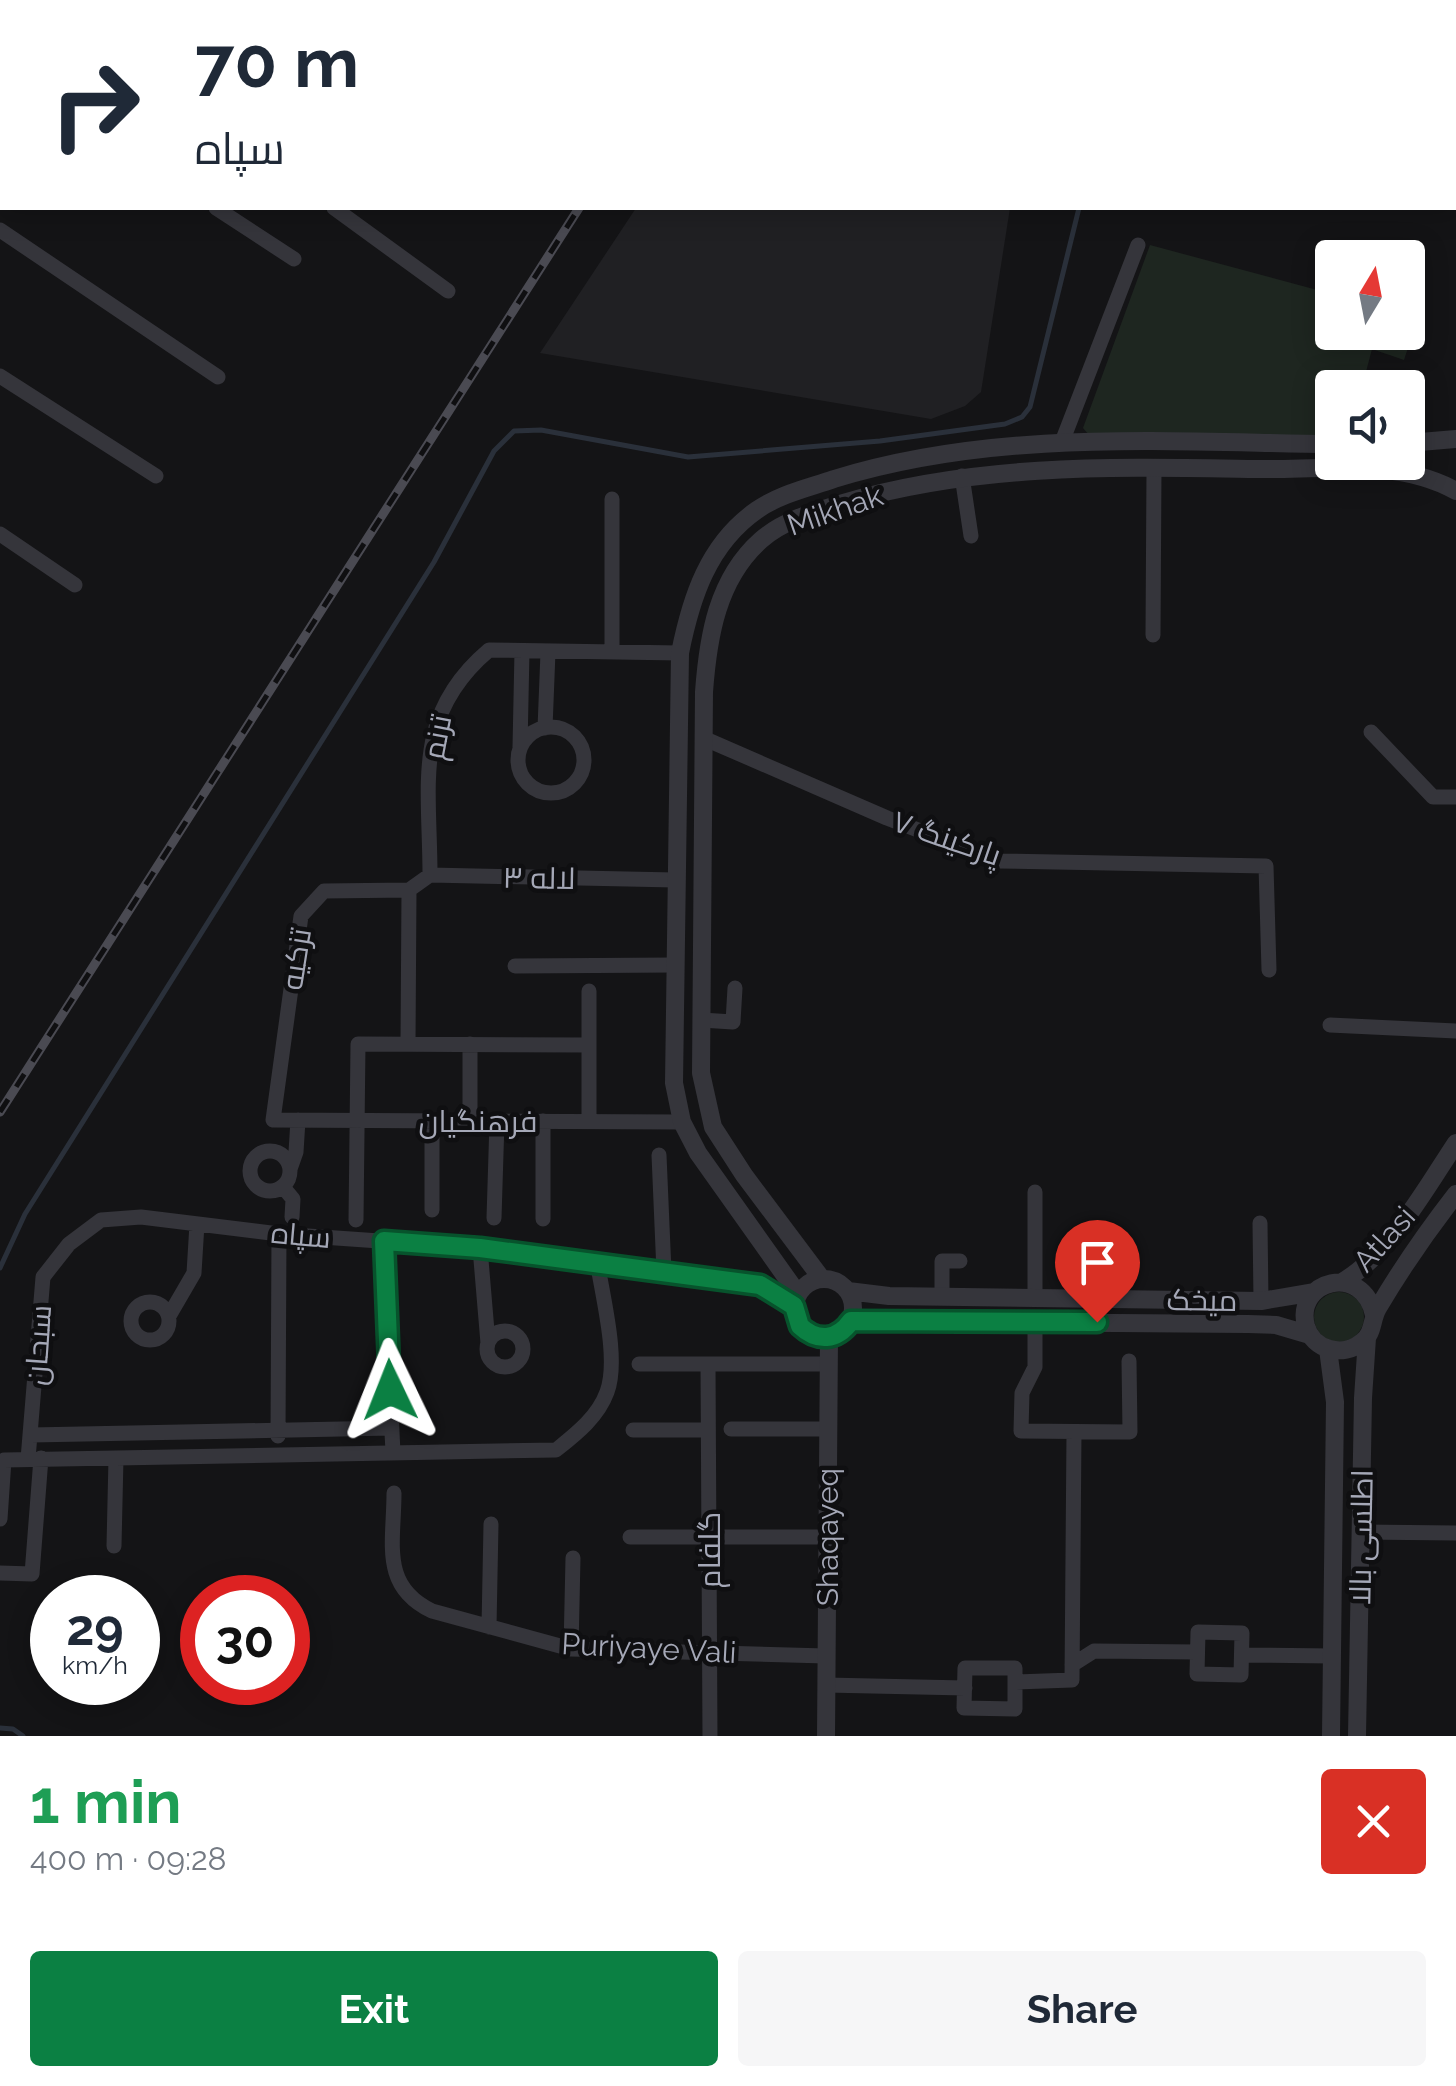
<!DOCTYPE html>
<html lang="en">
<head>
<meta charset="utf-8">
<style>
  :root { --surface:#fff; --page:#f6f6f7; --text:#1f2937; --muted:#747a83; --accent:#0b8043 }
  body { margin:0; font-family:Raleway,Cairo,sans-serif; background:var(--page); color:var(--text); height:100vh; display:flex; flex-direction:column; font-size:38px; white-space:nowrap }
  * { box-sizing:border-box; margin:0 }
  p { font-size:32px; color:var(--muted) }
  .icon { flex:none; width:55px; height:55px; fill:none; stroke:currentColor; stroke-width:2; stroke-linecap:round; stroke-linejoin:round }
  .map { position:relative; height:1736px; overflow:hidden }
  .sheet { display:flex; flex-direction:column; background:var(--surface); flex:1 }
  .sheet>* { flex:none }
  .top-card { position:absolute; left:0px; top:0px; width:1458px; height:210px; box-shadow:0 5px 25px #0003; background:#fff; color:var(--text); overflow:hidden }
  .needle { width:65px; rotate:10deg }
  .buttons { position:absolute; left:1315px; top:240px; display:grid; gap:20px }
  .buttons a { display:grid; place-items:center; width:110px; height:110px; border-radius:10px; background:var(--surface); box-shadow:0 5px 25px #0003; font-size:50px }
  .speed { position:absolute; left:30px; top:1575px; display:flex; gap:20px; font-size:50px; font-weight:700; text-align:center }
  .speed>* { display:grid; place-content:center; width:130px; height:130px; border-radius:50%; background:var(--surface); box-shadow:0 5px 25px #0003; line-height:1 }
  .speed small { font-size:25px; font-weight:400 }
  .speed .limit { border:15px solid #d22; background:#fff; color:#111 }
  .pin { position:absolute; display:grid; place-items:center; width:85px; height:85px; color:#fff; margin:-102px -42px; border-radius:50% 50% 50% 0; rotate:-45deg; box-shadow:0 0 10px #0007 }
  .pin .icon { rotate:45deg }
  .me { position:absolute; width:110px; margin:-55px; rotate:358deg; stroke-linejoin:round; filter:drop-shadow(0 0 8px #0008) }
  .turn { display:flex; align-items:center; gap:35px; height:210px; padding:0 30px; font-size:45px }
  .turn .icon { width:130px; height:130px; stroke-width:2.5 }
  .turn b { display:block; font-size:70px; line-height:85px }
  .round { display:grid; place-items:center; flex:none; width:105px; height:105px; border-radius:10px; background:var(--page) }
  .summary { display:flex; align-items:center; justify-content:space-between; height:170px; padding:0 30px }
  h1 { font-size:60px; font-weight:700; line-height:75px; color:#1e9e55 }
  .cta { display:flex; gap:20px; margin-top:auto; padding:20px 30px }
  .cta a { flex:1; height:115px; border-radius:10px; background:var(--accent); color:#fff; font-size:40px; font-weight:700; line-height:115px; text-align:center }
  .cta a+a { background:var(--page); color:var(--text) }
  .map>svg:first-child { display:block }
</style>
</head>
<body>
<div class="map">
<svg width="1456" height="1736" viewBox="0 0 1456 1736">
  <rect width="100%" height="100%" fill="#141416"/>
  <path fill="#202023" d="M785,0H1043L783,2Z
    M636,208H1010L981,392L965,406L931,419L540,353Z"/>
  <path fill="#1e2620" d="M1150,245L1332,294V332H1408V315L1418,317L1404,360L1372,349L1362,387L1332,388V435H1089L1083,428Z
    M1314 1317a25 25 0 1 1 50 0a25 25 0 1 1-50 0Z"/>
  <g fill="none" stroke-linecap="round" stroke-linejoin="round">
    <path stroke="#2a303a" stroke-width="5" d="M1086,0L1087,2
      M0,1268L25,1214L434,562L494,451L514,431L541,430L688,457L880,441L1005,424L1022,417L1030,407L1079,208
      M0,1728L13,1729L23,1736"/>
    <path stroke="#35353b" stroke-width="15" d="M0,64L2,65
      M216,208L294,259
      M334,208L448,291
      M0,230L218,377
      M0,376L156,476
      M1062,442L1138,245
      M962,476L971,536
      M612,499V652
      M0,534L75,585
      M1153,635L1154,469
      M518 760a33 33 0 1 1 66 0a33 33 0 1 1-66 0Z
      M545,728L548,652
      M1371,732L1433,797H1456
      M703,738L887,818L998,861L1266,866L1269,970
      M520,747L522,651
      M430,875C430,784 412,715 489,650L680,653
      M409,890L324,891L301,916L273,1120L682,1122
      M409,890L430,875L675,880
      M515,966L675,965
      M701,1020L733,1022L735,988
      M1330,1025L1456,1031
      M408,1044L409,890
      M470,1121V1044
      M589,1121V991
      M250 1171a20 20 0 1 1 40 0a20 20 0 1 1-40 0Z
      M659,1155L664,1272
      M290,1169L296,1152L298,1120
      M283,1187L293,1199L292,1217
      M432,1210V1120
      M494,1218L497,1121
      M543,1219V1121
      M356,1220L358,1044L589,1045
      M1260,1223L1261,1301
      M383,1241L393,1453
      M480,1248L488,1343
      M942,1297V1261H960
      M1035,1298V1192
      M131 1321a19 19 0 1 1 38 0a19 19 0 1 1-38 0Z
      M169,1316L194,1273L197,1224
      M1035,1322V1367L1022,1393L1021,1431L1130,1432L1129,1361
      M487 1349a18 18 0 1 1 36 0a18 18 0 1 1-36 0Z
      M639,1364H829
      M708,1364L710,1736
      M731,1429H828
      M633,1430H708
      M31,1435L391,1428
      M278,1436L279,1234
      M28,1459L43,1277L69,1244L101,1220L141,1217L279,1234L480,1248L761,1285L794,1305
      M394,1493C394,1543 380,1586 432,1611L571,1649L826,1656
      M0,1519L4,1460L556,1450C576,1434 598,1417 607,1392C619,1360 603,1299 598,1266
      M1361,1532L1456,1533
      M630,1537H818
      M114,1546L116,1458
      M0,1573L32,1574L41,1458
      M489,1627L491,1524
      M1198,1632L1242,1633L1241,1675L1197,1674Z
      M571,1649L573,1558
      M1242,1655L1332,1656
      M1072,1665L1094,1651L1197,1652
      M965,1668H1015V1709L964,1708Z
      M1015,1682L1072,1680L1074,1432
      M826,1685L965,1688"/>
    <path stroke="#35353b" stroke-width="18" d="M80,2L82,0
      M107,2L108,0
      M0,181L2,177
      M1408,443L1456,439
      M795 1308a29 29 0 1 1 58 0a29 29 0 1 1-58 0Z
      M822,1279L744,1175L713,1127L701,1073L704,692C708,637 717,579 761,540C784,520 814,512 843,503C978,463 1116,467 1256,469C1320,470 1398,458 1456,491
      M1342,1282C1389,1255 1426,1188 1456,1143
      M848,1291L889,1296L1261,1301L1315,1292
      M798,1294L698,1153L682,1122L674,1083L680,653C691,598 708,544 757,510C780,494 808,488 834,479C996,429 1166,442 1332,444
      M1374,1315C1363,1262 1294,1280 1306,1326C1313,1350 1343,1358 1362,1342C1374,1333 1371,1320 1378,1308C1401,1269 1428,1230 1456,1194
      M851,1321L1248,1324L1276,1325L1310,1335
      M1328,1349L1335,1402L1331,1736
      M826,1736L829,1337
      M1357,1736L1363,1398L1367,1338"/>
    <path stroke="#43434b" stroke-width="20" d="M1319,0L1324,2
      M1455,66H1456"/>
    <path stroke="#51515a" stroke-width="22" d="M1372,0L1377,2
      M1430,0L1435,2
      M1455,13H1456
      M1455,43L1456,44"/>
    <g stroke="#4a4a52" stroke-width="9">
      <path id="rail" d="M718,2L720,0
        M0,1112L579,208"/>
    </g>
    <use href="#rail" stroke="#0f0f11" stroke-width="5" stroke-dasharray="15" stroke-linecap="butt"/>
  </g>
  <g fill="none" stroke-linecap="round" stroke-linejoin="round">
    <g stroke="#07532c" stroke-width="25">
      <path id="route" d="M390,1390L384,1241L480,1248L760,1285L794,1306L800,1326C817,1342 837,1341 851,1321L1097,1322"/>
    </g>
    <use href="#route" stroke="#0b8043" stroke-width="18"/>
  </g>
  <g text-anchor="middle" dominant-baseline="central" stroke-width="9" stroke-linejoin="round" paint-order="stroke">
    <g font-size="30" fill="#a5a8b7" stroke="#0f0f11">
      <text transform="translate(835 510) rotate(-19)">Mikhak</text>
      <text transform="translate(437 737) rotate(-79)">ترنم</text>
      <text transform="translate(947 838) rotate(19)">پارکینگ ۷</text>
      <text transform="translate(539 878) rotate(1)">لاله ۳</text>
      <text transform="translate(296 959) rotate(-81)">تزکیه</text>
      <text x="478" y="1121">فرهنگیان</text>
      <text transform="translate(301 1235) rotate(5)">سپاه</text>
      <text transform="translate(1384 1239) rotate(-48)">Atlasi</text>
      <text transform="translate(1202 1300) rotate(1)">میخک</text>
      <text transform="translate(38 1345) rotate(-86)">سبحان</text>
      <text transform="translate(827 1537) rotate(-90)">Shaqayeq</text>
      <text transform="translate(1361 1537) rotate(-89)">اطلسی بالا</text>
      <text transform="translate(709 1550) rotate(-90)">گلفام</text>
      <text transform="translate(649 1648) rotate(3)">Puriyaye Vali</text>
    </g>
  </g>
</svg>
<div class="buttons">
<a><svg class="needle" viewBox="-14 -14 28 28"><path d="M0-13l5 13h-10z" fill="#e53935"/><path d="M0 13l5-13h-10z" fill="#747a83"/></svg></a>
<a><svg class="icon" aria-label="sound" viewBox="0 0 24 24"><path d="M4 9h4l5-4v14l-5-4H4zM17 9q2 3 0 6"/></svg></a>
</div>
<div class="speed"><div>29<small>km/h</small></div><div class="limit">30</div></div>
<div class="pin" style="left:1097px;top:1322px;background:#d93025"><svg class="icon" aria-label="arrive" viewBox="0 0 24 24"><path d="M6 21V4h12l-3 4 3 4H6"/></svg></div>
<svg class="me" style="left:390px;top:1390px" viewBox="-20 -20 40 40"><path d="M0-17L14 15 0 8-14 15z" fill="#0b8043" stroke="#fff" stroke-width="4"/></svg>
<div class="top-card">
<div class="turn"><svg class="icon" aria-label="right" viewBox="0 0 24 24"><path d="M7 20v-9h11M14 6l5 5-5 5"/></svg><div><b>70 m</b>سپاه</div></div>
</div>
</div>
<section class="sheet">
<div class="summary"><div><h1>1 min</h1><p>400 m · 09:28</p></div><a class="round" style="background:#d93025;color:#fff"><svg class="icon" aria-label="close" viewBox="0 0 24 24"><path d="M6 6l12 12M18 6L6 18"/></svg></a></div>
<div class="cta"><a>Exit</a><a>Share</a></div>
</section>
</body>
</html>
